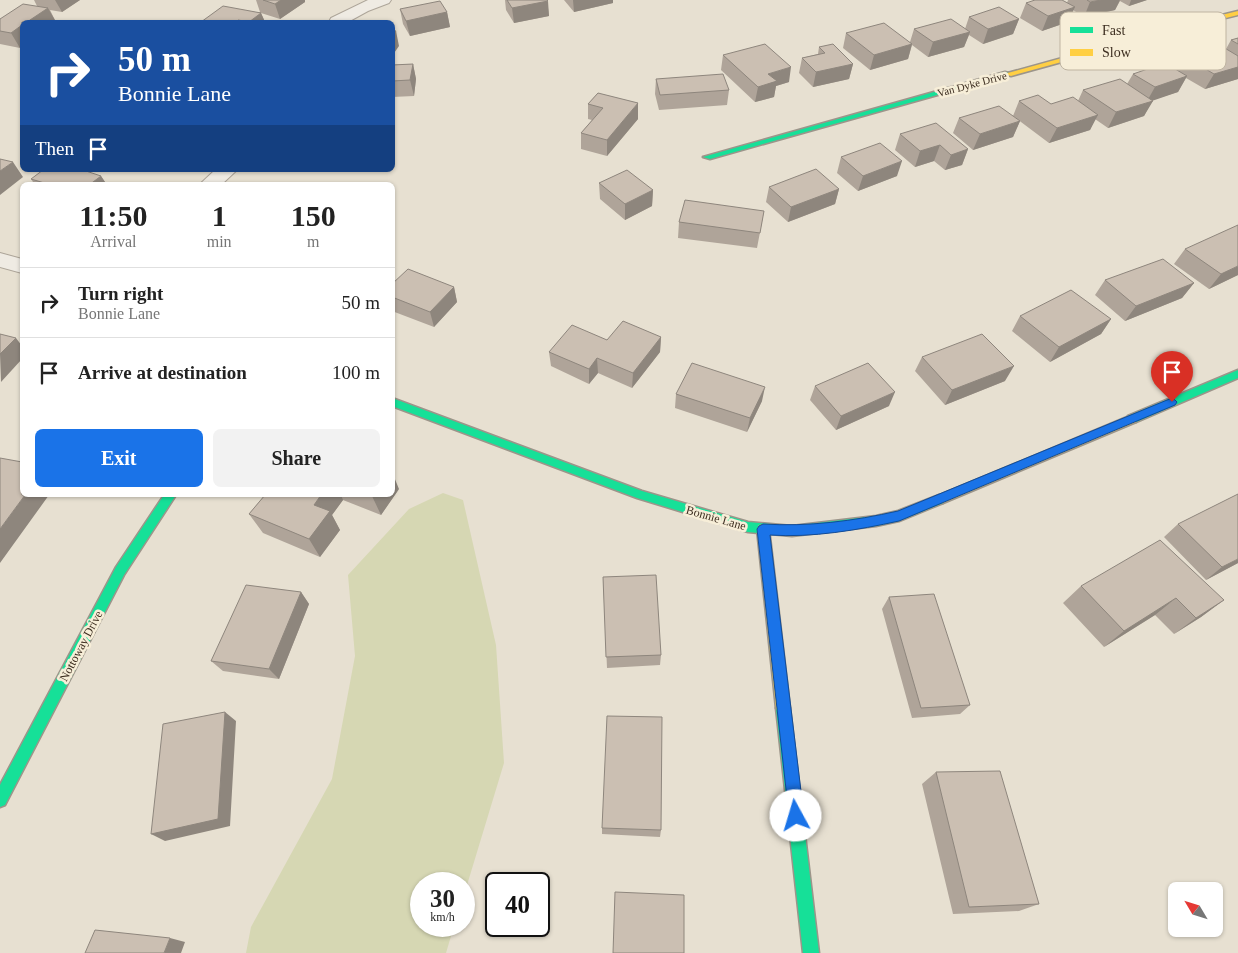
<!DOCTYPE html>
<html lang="en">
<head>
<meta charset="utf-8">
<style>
  :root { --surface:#fff; --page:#f2f2f2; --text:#222; --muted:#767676; --line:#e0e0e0; --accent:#1a73e8 }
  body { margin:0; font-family:"Times New Roman",serif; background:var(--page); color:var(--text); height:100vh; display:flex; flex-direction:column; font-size:19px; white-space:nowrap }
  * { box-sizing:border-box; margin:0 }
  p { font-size:16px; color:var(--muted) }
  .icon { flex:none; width:28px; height:28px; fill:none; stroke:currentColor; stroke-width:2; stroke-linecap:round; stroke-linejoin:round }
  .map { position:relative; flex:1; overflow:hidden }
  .panel { position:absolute; left:20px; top:182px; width:375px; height:315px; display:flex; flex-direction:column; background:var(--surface); border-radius:8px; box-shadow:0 1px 4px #0004 }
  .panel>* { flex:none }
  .banner { position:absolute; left:20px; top:20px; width:375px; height:152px; border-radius:8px; box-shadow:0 1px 4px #0004; background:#1a4fa0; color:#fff; overflow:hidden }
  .needle { width:32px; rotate:308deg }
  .controls { position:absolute; left:1168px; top:882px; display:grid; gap:10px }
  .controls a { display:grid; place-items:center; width:55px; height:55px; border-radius:8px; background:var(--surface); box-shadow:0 1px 4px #0004; font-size:25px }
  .speed { position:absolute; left:410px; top:872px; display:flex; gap:10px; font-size:25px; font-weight:700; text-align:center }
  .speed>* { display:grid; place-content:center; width:65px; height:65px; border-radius:50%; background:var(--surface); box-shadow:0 1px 4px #0004; line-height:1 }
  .speed small { font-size:12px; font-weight:400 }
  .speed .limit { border:2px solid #111; border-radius:8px; background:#fff; color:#111 }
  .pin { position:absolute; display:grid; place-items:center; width:42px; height:42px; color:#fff; margin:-51px -21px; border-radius:50% 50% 50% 0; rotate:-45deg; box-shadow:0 0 5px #0007 }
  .pin .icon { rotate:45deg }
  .me { position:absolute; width:55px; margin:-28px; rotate:354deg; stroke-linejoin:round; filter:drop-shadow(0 0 4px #0008) }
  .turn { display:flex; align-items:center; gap:18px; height:105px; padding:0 15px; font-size:22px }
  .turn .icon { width:65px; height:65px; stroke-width:2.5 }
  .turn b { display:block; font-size:35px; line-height:42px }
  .then { display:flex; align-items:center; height:48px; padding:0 15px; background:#0003; gap:10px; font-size:19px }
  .eta { display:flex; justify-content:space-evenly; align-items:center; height:85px; text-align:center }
  .eta b { font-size:30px; font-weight:800; line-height:35px }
  .cta { display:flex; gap:10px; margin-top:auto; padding:10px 15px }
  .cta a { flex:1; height:58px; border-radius:8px; background:var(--accent); color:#fff; font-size:20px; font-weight:800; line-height:58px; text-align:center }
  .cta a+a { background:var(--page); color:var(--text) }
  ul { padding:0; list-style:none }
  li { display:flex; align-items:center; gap:15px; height:70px; padding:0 15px; border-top:1px solid var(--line) }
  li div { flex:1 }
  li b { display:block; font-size:19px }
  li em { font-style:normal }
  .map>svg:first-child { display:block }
</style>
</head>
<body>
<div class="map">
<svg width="1238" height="953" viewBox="0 0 1238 953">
  <rect width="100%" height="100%" fill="#e7e0d1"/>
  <path fill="#d6d7b3" d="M443,493L463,500L496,645L504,763L464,895V884H421V926H454L446,953H246L251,927L332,779L355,656L348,575L409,509Z"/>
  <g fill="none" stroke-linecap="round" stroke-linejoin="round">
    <g stroke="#ada599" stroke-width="2">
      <path id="street" d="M368,0H391L389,3L368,11L348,22H329L331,18Z
        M215,170H237L221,185H199Z
        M0,253L22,259V273L0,267Z"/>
    </g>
    <g stroke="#9c958a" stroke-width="3">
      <path id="fast" d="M1005,72L1012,74L710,159L703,157Z
        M1238,370V378L1136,422H1128L1127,419L1128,416Z
        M392,398L642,491L748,522L792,526L876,516L898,511L939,495L943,497L945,500L943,503L899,521L876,526L792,536L748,532L637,498L392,406Z
        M164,495H176L124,575L5,805L0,807V785L116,567Z
        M783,701L788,703L790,708L819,953H803L776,708L778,703Z"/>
    </g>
    <g stroke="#9c958a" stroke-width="3">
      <path id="slow" d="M1238,11V15L1189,27L1011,76L1004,74L1185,24Z
        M1132,415L1136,416L1137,419L1136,422L943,503H935L933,500L935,497Z
        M763,524L767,525L769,529L790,708L788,713L783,715L778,713L776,708L757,529L759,525Z"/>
    </g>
    <use href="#street" fill="#efebe3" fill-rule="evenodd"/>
    <use href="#fast" fill="#16e098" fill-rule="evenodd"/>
    <use href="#slow" fill="#ffcf43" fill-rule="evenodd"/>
  </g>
  <path fill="#afa499" d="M34,0H80L62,12L50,10L56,22H22L20,48L0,44V19L37,6Z
    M256,0H305V2L280,19L261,13L265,22H201L260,12Z
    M505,0H547L549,16L514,23L506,10Z
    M564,0H613V3L574,12Z
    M1068,0H1147L1129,6L1120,1L1115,10L1084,17L1073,10L1068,22L1042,31L1020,18L1026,3H1067Z
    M400,9L447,12L450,27L410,36L403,24Z
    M969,17L1019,19L1013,34L983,44L969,35L964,47L928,57L912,45L908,59L870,70L843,48L846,33L910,42L914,29H965Z
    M1238,38V79L1205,89L1186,78L1178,92L1152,100L1144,116L1108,128L1095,119L1090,130L1049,143L1013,116L1019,101L1051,104L1078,101L1083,90L1127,84L1133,74L1174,69L1182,55L1226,49L1231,40Z
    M819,47L853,64L849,79L813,87L799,73L802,58L818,54Z
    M723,55L789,82L776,86L774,97L755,102L721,70Z
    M413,64L416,79L414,96L392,97V65Z
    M656,79L729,90L727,105L659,110L655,94Z
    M598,93L638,119L607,156L581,149V133L592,120L588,119V104Z
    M959,118L1020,121L1013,137L973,150L953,133Z
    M900,134L968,149L962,165L945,170L934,161L915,167L895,150Z
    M841,157L897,176L858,191L837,173Z
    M101,176L107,185H35L31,179Z
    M599,183L653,190L652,206L625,220L600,199Z
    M769,187L839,189L835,204L788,222L766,202Z
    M764,211L757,248L678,238L679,222Z
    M1185,249L1238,275L1209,289L1174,264Z
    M1105,280L1194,283L1182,298L1125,321L1095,295Z
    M392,284L454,287L457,302L434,327L392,311Z
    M1020,316L1111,319L1101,334L1050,362L1012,331Z
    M661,337L660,352L632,388L598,373L589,384L551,366L549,352L607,340Z
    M922,357L1005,381L945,405L915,371Z
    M815,386L889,406L836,430L810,400Z
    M676,394L762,401L747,432L675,408Z
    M399,489L381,515L343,500L332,515L340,530L320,557L263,533L249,514L265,495H392Z
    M1178,524L1238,563L1206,580L1164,537Z
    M603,577L661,655L660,665L607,668Z
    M1081,586L1224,600L1201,617L1174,634L1155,615L1104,647L1063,603Z
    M301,592L309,604L279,679L223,671L211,661Z
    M889,597L970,705L960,714L912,718L882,609Z
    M936,772L1039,904L1019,911L953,914L922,784Z
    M602,828L661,830L660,837L602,834Z"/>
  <path fill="#8e867d" d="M55,0H80L62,12Z
    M281,0H305V2L280,19L275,4Z
    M573,0H613V3L574,12Z
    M1101,0H1120L1115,10L1084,17L1090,2Z
    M1131,0H1147L1129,6Z
    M548,1L549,16L514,23L512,8Z
    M1075,7L1068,22L1042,31L1048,16Z
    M48,8L56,22H27Z
    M447,12L450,27L410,36L406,21Z
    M261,13L265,22H249Z
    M1019,19L1013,34L983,44L988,29Z
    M22,25V46L20,48L11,33Z
    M396,31L399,46L392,56V36Z
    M970,32L964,47L928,57L933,42Z
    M912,44L908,59L870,70L874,55Z
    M413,64L416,79L414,96L410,80Z
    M853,64L849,79L813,87L816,72Z
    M791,67L789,82L776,86L774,97L755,102L758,87L768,74Z
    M1238,67V79L1205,89L1214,74Z
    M1187,76L1178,92L1146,103L1155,87Z
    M1153,101L1144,116L1108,128L1116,112Z
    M638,103V119L607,156V140Z
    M1098,115L1090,130L1049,143L1057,128Z
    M1020,121L1013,137L973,150L980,134Z
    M940,145L934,161L915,167L920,151Z
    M968,149L962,165L945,170L951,155Z
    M902,161L897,176L858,191L863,176Z
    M13,162L23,177L0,195V171Z
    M101,176L107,185H89Z
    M839,189L835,204L788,222L791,207Z
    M653,190L652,206L625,220V204Z
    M1238,266V275L1209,289L1221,274Z
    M1194,283L1182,298L1125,321L1136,306Z
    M454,287L457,302L434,327L430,312Z
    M1111,319L1101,334L1050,362L1059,347Z
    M661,337L660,352L632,388L633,373Z
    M16,338L22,346V359L1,382L0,354Z
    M597,358L598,373L589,384V369Z
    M1014,366L1005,381L945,405L952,390Z
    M765,387L762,401L747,432L750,418Z
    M895,392L889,406L836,430L841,416Z
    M392,472L399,489L381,515L372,496L392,495Z
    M25,495H49L0,563V529Z
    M321,495H341L343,500L332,515L340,530L320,557L309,539L314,505Z
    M1238,559V563L1206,580L1222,567Z
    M301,592L309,604L279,679L269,669Z
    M1176,598L1155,615L1104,647L1124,631Z
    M1224,600L1201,617L1174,634L1196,618Z
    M225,712L236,721L230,826L165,841L151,834Z
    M170,938L185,942L181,953H164Z"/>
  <path fill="#cbbfb2" stroke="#8e867d" d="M263,0H281L275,4Z
    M507,0H547L548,1L512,8Z
    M1035,0H1062L1075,7L1048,16L1026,3Z
    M1087,0H1101L1090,2Z
    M440,1L447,12L406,21L400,9Z
    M23,4L48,8L27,22H22V25L11,33L0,31V19Z
    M223,6L261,13L249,22L238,20L236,22H201Z
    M999,7L1019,19L988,29L969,17Z
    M951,19L970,32L933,42L914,29Z
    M884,23L912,44L874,55L846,33Z
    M392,30L396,31L392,36Z
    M1238,38V44L1231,40Z
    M765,44L791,67L768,74L777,81L758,87L723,55Z
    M833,44L853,64L816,72L802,58L825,53L819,47Z
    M1218,44L1238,56V67L1214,74L1182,55Z
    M1165,63L1187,76L1155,87L1133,74Z
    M413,64L410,80L392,81V65Z
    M723,74L729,90L660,95L656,79Z
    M1120,79L1153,101L1116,112L1083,90Z
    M598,93L638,103L607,140L581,133L603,108L588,104Z
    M1038,95L1051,104L1073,97L1098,115L1057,128L1019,101Z
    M999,106L1020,121L980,134L959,118Z
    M936,123L968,149L951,155L940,145L920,151L900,134Z
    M880,143L902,161L863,176L841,157Z
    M0,159L13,162L0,171Z
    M816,169L839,189L791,207L769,187Z
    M43,170H83L101,176L89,185H51L31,179Z
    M627,170L653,190L625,204L599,183Z
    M685,200L764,211L760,233L679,222Z
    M1238,225V266L1221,274L1185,249Z
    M1163,259L1194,283L1136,306L1105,280Z
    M408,269L454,287L430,312L392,297V284Z
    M1071,290L1111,319L1059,347L1020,316Z
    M623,321L661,337L633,373L597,358L589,369L549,352L572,325L607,340Z
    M0,334L16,338L0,354Z
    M982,334L1014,366L952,390L922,357Z
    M692,363L765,387L750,418L676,394Z
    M868,363L895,392L841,416L815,386Z
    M0,458L22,462V495H25L0,529Z
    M1238,494V559L1222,567L1178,524Z
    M265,495H321L314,505L330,511L309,539L249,514Z
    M1160,540L1224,600L1196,618L1176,598L1124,631L1081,586Z
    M656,575L661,655L606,657L603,577Z
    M246,585L301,592L269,669L211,661Z
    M934,594L970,705L921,708L889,597Z
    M225,712L218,819L151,834L163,724Z
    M607,716L662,717L661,830L602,828Z
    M1000,771L1039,904L969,907L936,772Z
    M615,892L684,895V953H613Z
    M95,930L170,938L164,953H85Z"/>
  <path fill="#1a73e8" stroke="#114b97" d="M1172,398L1175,400L1177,402L1175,405L899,521C858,530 812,538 770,535L804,816L802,821L796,823L791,821L789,816L757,529L759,526L763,524C808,527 854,521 898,511Z"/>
  <g text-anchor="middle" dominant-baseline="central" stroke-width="5" stroke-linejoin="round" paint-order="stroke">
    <g font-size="11" fill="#3d2e20" stroke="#f7eed8">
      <text transform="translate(972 84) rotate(-15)">Van Dyke Drive</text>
    </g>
    <g font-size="12" fill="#3d2e20" stroke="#f7eed8">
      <text transform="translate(716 518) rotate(16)">Bonnie Lane</text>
      <text transform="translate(81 646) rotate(-62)">Nottoway Drive</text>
    </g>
  </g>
  <rect x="1060" y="12" width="166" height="58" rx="8" fill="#f7eed8" stroke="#bfb4a1" stroke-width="1"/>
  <rect x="1070" y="27" width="23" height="6" fill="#16e098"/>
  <rect x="1070" y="49" width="23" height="7" fill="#ffcf43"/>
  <g font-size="14" fill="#3d2e20">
    <text x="1102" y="35">Fast</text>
    <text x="1102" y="57">Slow</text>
  </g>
</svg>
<div class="controls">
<a><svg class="needle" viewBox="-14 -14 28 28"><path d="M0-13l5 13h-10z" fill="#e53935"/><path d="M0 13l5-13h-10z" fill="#767676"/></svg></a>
</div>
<div class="speed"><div>30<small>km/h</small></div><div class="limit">40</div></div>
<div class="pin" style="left:1172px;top:402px;background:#d93025"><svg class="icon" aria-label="arrive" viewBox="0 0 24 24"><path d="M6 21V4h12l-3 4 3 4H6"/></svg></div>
<svg class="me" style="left:796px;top:816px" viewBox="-20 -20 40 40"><circle r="19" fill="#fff"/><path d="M0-13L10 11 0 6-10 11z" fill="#1a73e8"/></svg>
<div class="banner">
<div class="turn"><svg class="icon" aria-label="right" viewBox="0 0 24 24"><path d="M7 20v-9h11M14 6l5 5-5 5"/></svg><div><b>50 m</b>Bonnie Lane</div></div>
<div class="then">Then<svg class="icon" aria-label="arrive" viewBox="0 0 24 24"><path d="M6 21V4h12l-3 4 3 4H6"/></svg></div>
</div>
<section class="panel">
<div class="eta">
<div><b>11:50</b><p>Arrival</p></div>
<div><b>1</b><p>min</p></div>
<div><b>150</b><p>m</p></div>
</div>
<ul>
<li><svg class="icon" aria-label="right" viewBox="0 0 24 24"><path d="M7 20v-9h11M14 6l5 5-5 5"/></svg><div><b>Turn right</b><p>Bonnie Lane</p></div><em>50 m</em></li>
<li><svg class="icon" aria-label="arrive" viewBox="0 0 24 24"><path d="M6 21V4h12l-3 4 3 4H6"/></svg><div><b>Arrive at destination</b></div><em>100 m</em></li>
</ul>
<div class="cta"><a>Exit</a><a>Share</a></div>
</section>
</div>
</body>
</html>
